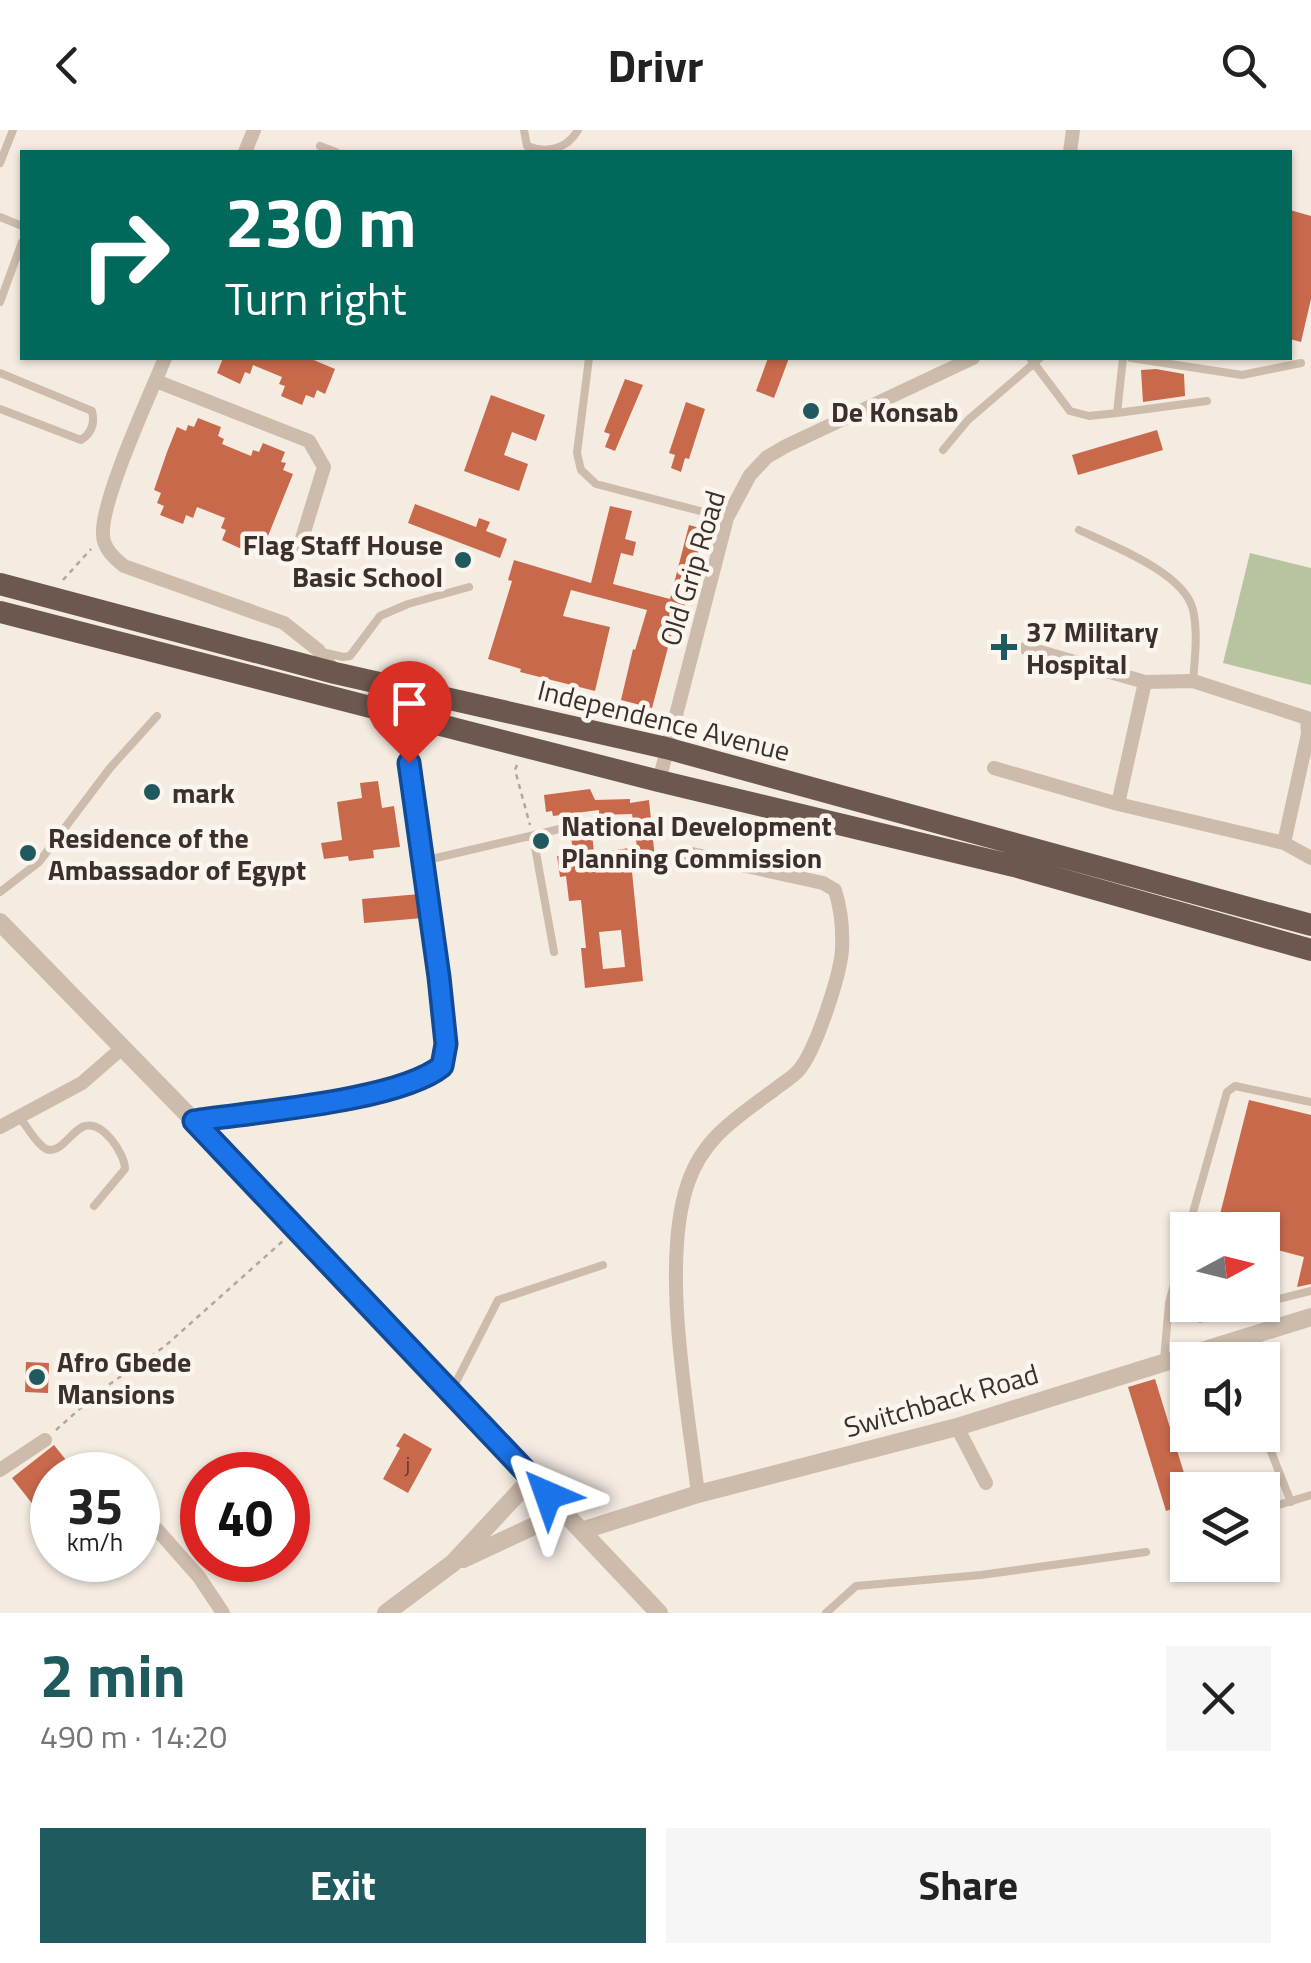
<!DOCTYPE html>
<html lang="en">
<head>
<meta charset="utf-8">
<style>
  :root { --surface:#fff; --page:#f6f6f6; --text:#222; --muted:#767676; --accent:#1f5a5e }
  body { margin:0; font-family:"Titillium Web",sans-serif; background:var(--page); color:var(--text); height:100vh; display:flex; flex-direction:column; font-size:38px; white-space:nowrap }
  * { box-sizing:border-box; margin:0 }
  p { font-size:32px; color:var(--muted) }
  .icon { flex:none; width:55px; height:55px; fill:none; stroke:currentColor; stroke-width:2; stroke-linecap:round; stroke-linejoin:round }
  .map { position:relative; height:1483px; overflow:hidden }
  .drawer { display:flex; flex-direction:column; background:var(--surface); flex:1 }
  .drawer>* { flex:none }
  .hud { position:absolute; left:20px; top:20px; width:1272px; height:210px; border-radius:0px; box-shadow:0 2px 8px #0004; background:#00695c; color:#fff; overflow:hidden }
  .needle { width:65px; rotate:83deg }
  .buttons { position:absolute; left:1170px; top:1082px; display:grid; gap:20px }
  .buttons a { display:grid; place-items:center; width:110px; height:110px; border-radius:0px; background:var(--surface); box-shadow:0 2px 8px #0004; font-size:50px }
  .speed { position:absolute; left:30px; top:1322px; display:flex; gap:20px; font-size:50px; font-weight:700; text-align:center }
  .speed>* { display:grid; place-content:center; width:130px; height:130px; border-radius:50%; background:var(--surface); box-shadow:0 2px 8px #0004; line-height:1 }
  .speed small { font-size:25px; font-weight:400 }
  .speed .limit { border:15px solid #d22; background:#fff; color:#111 }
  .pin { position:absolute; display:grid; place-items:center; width:85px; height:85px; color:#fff; margin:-102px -42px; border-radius:50% 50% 50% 0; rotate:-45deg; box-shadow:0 0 10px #0007 }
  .pin .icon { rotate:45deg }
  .me { position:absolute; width:110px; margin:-55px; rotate:317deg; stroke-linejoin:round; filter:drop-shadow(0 0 8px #0008) }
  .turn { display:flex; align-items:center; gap:35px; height:210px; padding:0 40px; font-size:45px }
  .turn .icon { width:130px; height:130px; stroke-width:2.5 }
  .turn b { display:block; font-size:70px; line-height:85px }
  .round { display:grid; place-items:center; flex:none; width:105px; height:105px; border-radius:0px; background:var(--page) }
  .headline { display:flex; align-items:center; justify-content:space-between; height:170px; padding:0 40px }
  h1 { font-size:60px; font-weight:700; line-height:75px; color:var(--accent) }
  .primary-button { display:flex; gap:20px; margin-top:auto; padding:20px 40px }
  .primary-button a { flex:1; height:115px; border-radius:0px; background:var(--accent); color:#fff; font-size:40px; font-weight:700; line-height:115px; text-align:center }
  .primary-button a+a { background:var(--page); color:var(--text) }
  header { display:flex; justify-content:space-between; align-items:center; height:130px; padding:0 40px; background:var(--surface); font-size:45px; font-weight:700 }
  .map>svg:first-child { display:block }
</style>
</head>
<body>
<header><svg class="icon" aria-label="back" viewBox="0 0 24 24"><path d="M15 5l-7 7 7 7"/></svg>Drivr<svg class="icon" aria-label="search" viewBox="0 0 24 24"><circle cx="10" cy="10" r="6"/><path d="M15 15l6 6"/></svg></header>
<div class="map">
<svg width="1311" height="1483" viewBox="0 0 1311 1483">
  <rect width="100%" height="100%" fill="#f4ebe1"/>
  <path fill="#b8c4a0" d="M1250,423L1311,438V555L1223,533Z"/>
  <path fill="#c8694b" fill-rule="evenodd" d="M1290,80L1311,86V169L1301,212L1290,209Z
    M223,228H309L335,239L325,264L317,260L314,268L306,265L302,275L281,266L285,256L279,254L282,247L253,235L250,244L245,242L240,254L217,243Z
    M768,228H789L774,268L756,261Z
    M1156,239L1184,244L1185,266L1143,272L1141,240Z
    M625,249L643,255L615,321L605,317L610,304L604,302Z
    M491,265L545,285L536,311L512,302L504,325L528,334L519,361L464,341Z
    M686,272L705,279L689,329L685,328L681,342L671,338L675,325L669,323Z
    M198,288L221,297L218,306L224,309L222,314L251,326L253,320L259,322L263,313L285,322L281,332L286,333L283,340L293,344L268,406L258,402L246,421L222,410L226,400L221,398L225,388L197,377L193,388L186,385L183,394L160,385L164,376L157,373L161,363L154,360L167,322L177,297L186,301L188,295L194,297Z
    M1157,300L1163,320L1078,345L1072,325Z
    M415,374L476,397L479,388L490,392L486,401L507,409L500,428L408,393Z
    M610,376L632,381L625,409L636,412L633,426L621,423L613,454L670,469L689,395L704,399L682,488L676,487L652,578L621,570L633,519L635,520L647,480L571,460L563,486L610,497L595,561L520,542L521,539L488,529L512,451L508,450L514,430L591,453Z
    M378,651L382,678L394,676L400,717L373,720L374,728L349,731L348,726L324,729L321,713L342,710L337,672L362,668L360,653Z
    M590,659L595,670L630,669V673L649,670L655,729L631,732L643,851L585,858L581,818H586L581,770L569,771L566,746L560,747L557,726L573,724L571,705L592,703L594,723L637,717L632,684L599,685V680L553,686L552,681L546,682L544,665ZM621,800L625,837L603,839L599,802Z
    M420,764L423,788L364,793L362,769Z
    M1249,970L1311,985V1154L1297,1157L1304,1127L1262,1116V1100H1216Z
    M26,1232L49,1233L48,1263L25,1262Z
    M1155,1249L1188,1356V1374L1166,1381L1128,1257Z
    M404,1303L432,1319L408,1363L383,1349L400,1318L396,1316Z
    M54,1315L78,1345H52V1369L38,1381L12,1348Z"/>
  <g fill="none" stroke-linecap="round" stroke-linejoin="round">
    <path stroke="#b9a596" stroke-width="2.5" stroke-dasharray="5 5" stroke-linecap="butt" d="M63,450L91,419
      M517,635L515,640L530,695
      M56,1300L101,1260L164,1217L284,1110"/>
    <path stroke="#cdbbac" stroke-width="8" d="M524,0L527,16C547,24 567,19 578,0
      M320,16L336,22
      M0,33L13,0
      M0,87L22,96
      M0,172L22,112
      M589,228L577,323L581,340L596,354L727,388
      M1030,228L1070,281L1089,286L1117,283
      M1123,228L1117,283L1207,271
      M1131,228L1242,245L1301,233
      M0,243L92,281C95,293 92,303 81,310L0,279
      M943,320L968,290L1040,228
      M1079,400C1111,415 1185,443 1193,480C1198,502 1195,528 1193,551
      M322,522L343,527L350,526L380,486L408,474L469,457
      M533,706L554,822
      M423,731L589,692
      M0,762L39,732L110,638L157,586
      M20,988C27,996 36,1014 46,1019C61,1025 72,999 85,996C103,991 125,1024 125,1039L94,1076
      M198,990C255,982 401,970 442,936L446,915L439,847L409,633
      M1188,1100L1227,962L1235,956L1311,972
      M1169,1173L1200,1189L1254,1175
      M1262,1173L1311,1161
      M1229,1212L1236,1230
      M1164,1230L1169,1173L1188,1102
      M452,1260L498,1170L603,1135
      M1262,1299L1291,1372
      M1262,1380L1311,1365
      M826,1483L856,1456L981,1445L1146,1422"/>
    <path stroke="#cdbbac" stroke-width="14" d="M245,22L254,0
      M1070,22L1073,0
      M165,228C150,265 101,370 103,404C103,418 114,428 124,436L284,493L318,520L335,542
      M156,251L309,311L324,337L300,415
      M1026,518L1145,552L1193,551L1307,588L1308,604L1284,713
      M994,638L1118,674L1284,713L1311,728
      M659,651L727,388L750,345L767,327L786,316L973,228
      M1118,674L1145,552
      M683,722L823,753L835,760C841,779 843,799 842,820C840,846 815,923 798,941C792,948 781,954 774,960C737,987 703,1008 688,1053C660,1134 688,1279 698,1364
      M0,997L82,953L121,919
      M957,1297L986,1353
      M0,1340L45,1310
      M138,1378L199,1447L223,1483"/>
    <path stroke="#cdbbac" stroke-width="18" d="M0,792L194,991L659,1483
      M584,1400L698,1364L957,1297L1311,1187
      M463,1429L564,1382
      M386,1483L453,1433L532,1348"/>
    <path stroke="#6c584f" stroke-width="22" d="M0,454L335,543L666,618L1311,795
      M0,482L659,651L1014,736L1311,820"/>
  </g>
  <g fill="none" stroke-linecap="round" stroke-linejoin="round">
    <g stroke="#114b97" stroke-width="25">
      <path id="route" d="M409,633L439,847L446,914L442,936C399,971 253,982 194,991L548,1365"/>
    </g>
    <use href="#route" stroke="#1a73e8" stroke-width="18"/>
  </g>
  <g fill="#1f5a5e" stroke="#fbf5ee" stroke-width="4">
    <circle cx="811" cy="281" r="10"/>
    <circle cx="463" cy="430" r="10"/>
    <path d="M999 502h10v10h10v10h-10v10h-10v-10h-10v-10h10z"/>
    <circle cx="152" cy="662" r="10"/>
    <circle cx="541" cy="711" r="10"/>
    <circle cx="28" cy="723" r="10"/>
    <circle cx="37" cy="1247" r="10"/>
  </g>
  <g text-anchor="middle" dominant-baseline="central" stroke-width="9" stroke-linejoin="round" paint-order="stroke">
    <g font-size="22" fill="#5e3e33">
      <text x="408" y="1334">j</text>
    </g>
    <g font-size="28" font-weight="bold" fill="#3b302b" stroke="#fbf5ee" text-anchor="start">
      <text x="831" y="281">De Konsab</text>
      <text x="443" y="414" text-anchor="end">Flag Staff House<tspan x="443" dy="32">Basic School</tspan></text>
      <text x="1026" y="501">37 Military<tspan x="1026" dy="32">Hospital</tspan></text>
      <text x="172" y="662">mark</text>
      <text x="561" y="695">National Development<tspan x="561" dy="32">Planning Commission</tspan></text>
      <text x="48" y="707">Residence of the<tspan x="48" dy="32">Ambassador of Egypt</tspan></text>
      <text x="57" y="1231">Afro Gbede<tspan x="57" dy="32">Mansions</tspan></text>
    </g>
    <g font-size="28" fill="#3b302b" stroke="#fbf5ee">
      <text transform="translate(692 438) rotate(-73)">Old Grip Road</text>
      <text transform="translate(664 590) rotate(14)">Independence Avenue</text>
      <text transform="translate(941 1270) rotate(-16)">Switchback Road</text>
    </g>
  </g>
</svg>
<div class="buttons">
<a><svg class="needle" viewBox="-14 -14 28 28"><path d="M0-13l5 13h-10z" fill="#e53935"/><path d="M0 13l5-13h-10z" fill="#767676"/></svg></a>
<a><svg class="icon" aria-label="sound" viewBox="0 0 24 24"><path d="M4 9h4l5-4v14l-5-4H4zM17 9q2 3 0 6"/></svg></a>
<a><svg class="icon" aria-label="layers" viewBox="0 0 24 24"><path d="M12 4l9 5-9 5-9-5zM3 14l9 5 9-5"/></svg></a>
</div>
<div class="speed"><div>35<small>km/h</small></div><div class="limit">40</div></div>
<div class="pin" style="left:409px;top:633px;background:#d93025"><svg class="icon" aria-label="arrive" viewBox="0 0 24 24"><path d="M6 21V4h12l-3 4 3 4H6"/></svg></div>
<svg class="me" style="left:548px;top:1365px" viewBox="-20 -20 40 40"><path d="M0-17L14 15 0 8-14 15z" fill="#1a73e8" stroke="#fff" stroke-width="4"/></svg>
<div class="hud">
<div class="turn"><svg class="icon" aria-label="right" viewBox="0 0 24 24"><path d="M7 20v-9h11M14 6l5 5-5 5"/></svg><div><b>230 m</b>Turn right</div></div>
</div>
</div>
<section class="drawer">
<div class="headline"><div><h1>2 min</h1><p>490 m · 14:20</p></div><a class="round"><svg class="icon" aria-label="close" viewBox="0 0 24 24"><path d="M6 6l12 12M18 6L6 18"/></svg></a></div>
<div class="primary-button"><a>Exit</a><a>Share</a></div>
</section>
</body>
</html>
